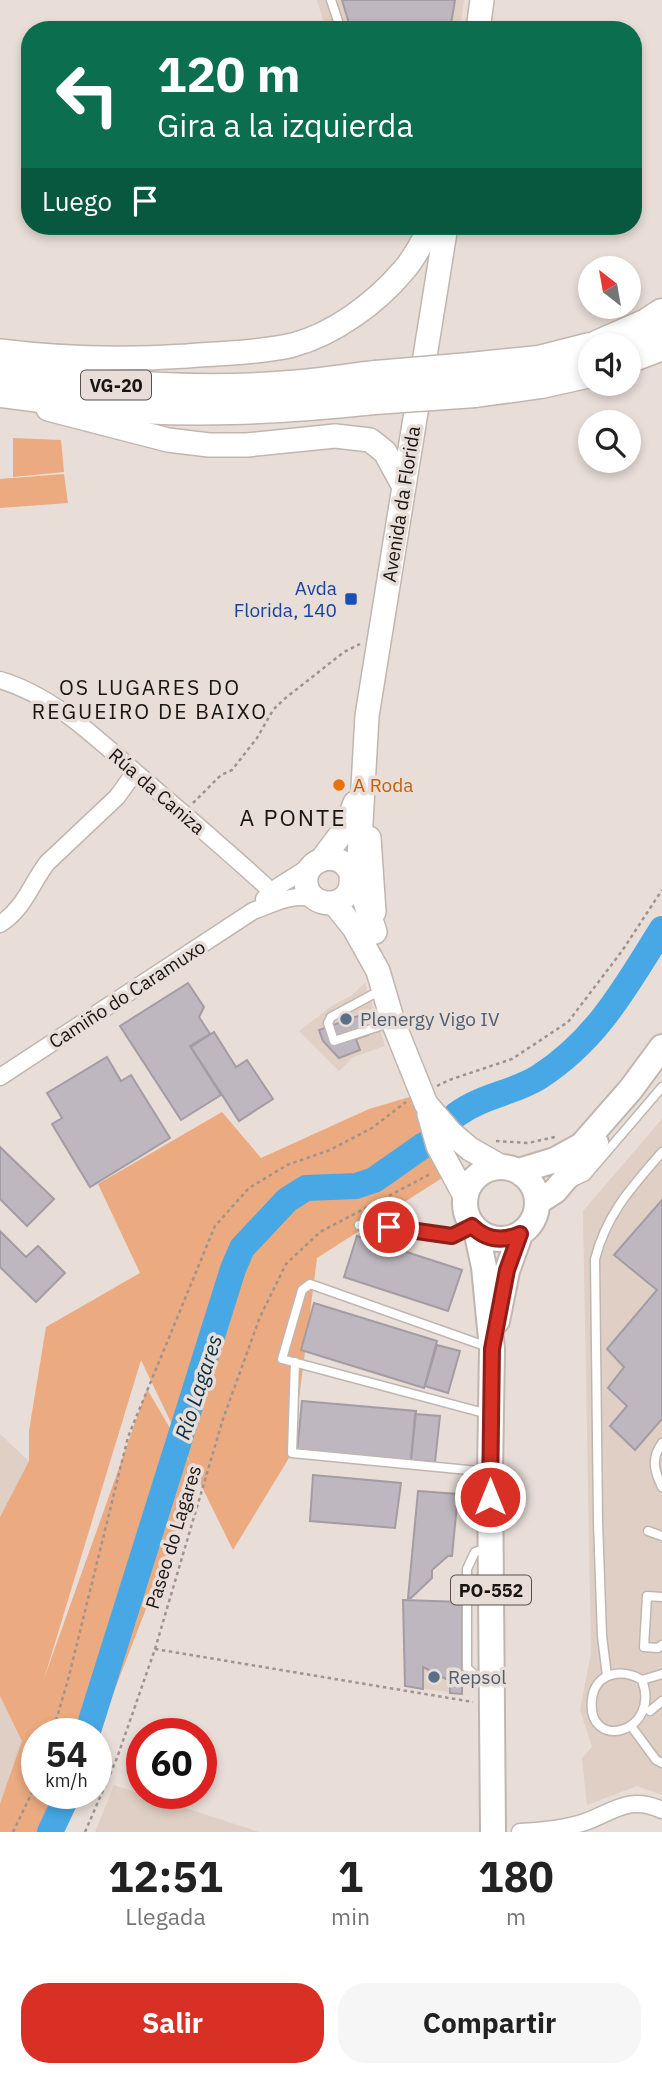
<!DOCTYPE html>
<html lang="es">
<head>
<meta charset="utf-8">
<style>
  :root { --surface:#fff; --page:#f6f6f6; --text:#222; --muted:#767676; --accent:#d93025 }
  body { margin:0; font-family:"IBM Plex Sans",sans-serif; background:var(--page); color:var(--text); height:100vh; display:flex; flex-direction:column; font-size:26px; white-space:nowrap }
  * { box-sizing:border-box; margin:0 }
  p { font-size:23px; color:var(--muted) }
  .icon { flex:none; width:38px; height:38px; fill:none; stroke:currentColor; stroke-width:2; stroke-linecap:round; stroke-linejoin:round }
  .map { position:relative; height:1832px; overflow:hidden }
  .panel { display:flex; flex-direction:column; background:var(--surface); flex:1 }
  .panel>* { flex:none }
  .hud { position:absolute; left:21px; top:21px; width:621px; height:214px; border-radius:28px; box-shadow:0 4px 10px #0003; background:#0b6e4f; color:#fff; overflow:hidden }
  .needle { width:46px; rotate:329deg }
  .tools { position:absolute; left:578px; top:256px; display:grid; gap:14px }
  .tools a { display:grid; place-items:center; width:63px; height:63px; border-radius:50%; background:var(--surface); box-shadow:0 4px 10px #0003; font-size:35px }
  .speed { position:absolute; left:21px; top:1718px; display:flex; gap:14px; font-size:35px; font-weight:700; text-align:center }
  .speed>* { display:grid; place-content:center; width:91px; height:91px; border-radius:50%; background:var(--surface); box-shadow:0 4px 10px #0003; line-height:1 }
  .speed small { font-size:18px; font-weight:400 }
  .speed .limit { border:10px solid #d22; background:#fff; color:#111 }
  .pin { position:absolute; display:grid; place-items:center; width:60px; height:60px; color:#fff; margin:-30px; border:4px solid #fff; border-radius:50%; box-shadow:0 2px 7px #0007 }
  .me { position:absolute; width:77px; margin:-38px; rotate:0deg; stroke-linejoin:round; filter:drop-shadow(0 0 5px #0008) }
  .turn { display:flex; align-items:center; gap:24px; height:147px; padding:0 21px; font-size:32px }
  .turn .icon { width:91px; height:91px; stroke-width:2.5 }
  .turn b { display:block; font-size:49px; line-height:60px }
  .then { display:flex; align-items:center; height:66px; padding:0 21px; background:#0003; gap:14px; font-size:26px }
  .eta { display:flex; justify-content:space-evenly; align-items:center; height:119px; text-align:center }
  .eta b { font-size:42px; font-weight:700; line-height:49px }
  .primary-button { display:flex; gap:14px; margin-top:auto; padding:14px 21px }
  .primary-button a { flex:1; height:80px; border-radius:28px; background:var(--accent); color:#fff; font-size:28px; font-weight:700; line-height:80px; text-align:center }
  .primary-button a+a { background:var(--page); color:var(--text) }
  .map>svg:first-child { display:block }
</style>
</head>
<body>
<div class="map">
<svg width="662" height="1832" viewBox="0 0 662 1832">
  <rect width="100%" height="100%" fill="#e8ddd7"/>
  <path fill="#e0cfc4" d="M317,0H464L460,30H326Z
    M365,983L385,1046L353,1057L339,1071L299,1031L332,1006L352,995Z
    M662,1119V1795L637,1786L587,1805L582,1758L592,1747L580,1710L591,1653L583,1211Z
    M0,1434L29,1461L0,1517Z
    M405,1658L462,1668V1694L405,1686Z
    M0,1696L24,1743L0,1805Z
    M114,1785L259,1832H95Z"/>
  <path fill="#ebaa7f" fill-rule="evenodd" d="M13,438L61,440L64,472L13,477Z
    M64,474L68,503L0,508V479Z
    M420,1094L442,1178L317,1258L292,1453L233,1550L197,1477L96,1738V1734H37V1794H75L60,1832H0V1804L22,1741L0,1696V1517L29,1461V1431L46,1327L140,1273L98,1184L222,1112L261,1158L369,1109ZM141,1360L191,1464L147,1389L44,1679Z"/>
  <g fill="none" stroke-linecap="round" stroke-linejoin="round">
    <path stroke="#47a8e5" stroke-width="26" d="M456,1115C483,1095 514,1093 539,1077C598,1039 626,986 662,929
      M87,1734L233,1269L242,1248L287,1200L306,1188L356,1186L374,1180L424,1145
      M50,1832L68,1794"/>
  </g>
  <path fill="#beb7bf" stroke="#a39ca4" stroke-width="2" d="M342,0H455L450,30H351Z
    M188,983L204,1007L199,1017L210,1034L190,1046L221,1095L181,1120L120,1026Z
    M361,1015L368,1035L356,1039L360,1050L339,1058L323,1041L319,1030Z
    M214,1032L236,1067L247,1060L273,1099L239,1121L191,1047Z
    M107,1057L121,1081L131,1075L170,1138L90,1187L52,1124L62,1118L47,1093Z
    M0,1147L54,1199L27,1226L0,1199Z
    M662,1200V1419L635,1450L610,1426L627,1406L608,1388L624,1367L607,1349L657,1290L614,1255Z
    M0,1231L26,1257L38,1246L65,1273L36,1302L0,1267Z
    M357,1236L462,1270L448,1311L344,1277Z
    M314,1303L437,1341L424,1388L301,1350Z
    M437,1345L460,1351L448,1393L425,1386Z
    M302,1401L416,1411L411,1462L297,1451Z
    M415,1414L440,1416L435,1462L411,1460Z
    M313,1475L401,1483L395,1528L310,1521Z
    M418,1491L458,1494L452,1556H448L432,1570V1578L411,1598H408Z
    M403,1600L462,1602V1694L450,1693V1681L423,1667V1689L405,1686Z"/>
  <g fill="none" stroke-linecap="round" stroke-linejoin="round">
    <g stroke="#c0b6b0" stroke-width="11">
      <path id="lane" d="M331,0L341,30
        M381,990L331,1017L328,1023L334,1041L389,1023
        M573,1182L586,1176L662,1087
        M359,1225L368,1224L452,1236L472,1226
        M488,1347L310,1284L302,1290L282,1359L488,1414
        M295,1362L292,1453L489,1472
        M662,1443C651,1458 654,1471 662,1487
        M648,1531L662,1536
        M662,1597L647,1596L644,1647L658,1648L662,1645
        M607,1676L602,1636L598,1522L595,1259C607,1213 632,1187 662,1152
        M642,1680C662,1733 586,1753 592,1699C595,1672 623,1668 642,1680L662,1674
        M485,1684L467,1668V1569L475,1552L488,1548
        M650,1711L662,1701
        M634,1730L656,1760L662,1763"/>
    </g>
    <g stroke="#c0b6b0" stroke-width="19">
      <path id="street" d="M0,680C55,696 99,741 141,777C185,815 229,852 271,891
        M264,899L271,891L312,865
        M0,924C24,909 31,884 47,863L117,797L135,772
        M0,1077L253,911C273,904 294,892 315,899
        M520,1832C541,1831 564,1829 585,1822C615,1811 629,1795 662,1810"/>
    </g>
    <g stroke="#c0b6b0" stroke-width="26">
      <path id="secondary" d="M478,30L482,0
        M0,351C63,359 124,360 187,356C222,353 259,353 293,345C334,334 376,303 403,271C415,258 423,241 431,226
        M48,409L168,440L209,445H247L335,436L370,440L385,452L403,485
        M369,838L374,912
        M323,858L344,830L355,803
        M334,903L354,928L378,971L393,1022L426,1104L451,1133L470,1149L500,1166
        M375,932C368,910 361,885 347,867C333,849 303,862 306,884C309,904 337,910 348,893C353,886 350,880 352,872C353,868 356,862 359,858L367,716L446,226
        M429,1114L438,1146L465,1196"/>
    </g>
    <g stroke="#c0b6b0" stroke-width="28">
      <path id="primary" d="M465 1203a36 36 0 1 1 72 0a36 36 0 1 1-72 0Z
        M519,1171L555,1160L582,1145L631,1089L662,1047
        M538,1202L555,1191L596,1143
        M476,1230L484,1267L492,1349L490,1472L493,1832
        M497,1321L507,1271L520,1235"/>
    </g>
    <g stroke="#c0b6b0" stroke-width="33">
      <path id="highway" d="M599,345L647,324L662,314
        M628,358L662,345
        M470,368L539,361L590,348
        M0,370C95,386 194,394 290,386C319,384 348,379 376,376
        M0,392C30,395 60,401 90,404C185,414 279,409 374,399
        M475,392L541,383L590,372"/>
    </g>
    <path stroke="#9d9490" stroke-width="2.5" stroke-dasharray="3.5 3.5" stroke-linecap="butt" d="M193,803L221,775L232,770L257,738L273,710L283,700L344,652L360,644
      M437,1086L449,1080L512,1059L568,1022L622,951L662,890
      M496,1141L528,1143L555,1137
      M155,1649L473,1702
      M52,1734L68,1680L128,1437L215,1226L249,1188L287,1165L330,1150L372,1128L406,1102
      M13,1832L37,1782
      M85,1832L117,1758L155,1649L223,1419L260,1317L286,1264L320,1232L432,1173"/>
    <use href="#lane" stroke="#fff" stroke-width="8"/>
    <use href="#street" stroke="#fff" stroke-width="16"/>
    <use href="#secondary" stroke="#fff" stroke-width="23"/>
    <use href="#primary" stroke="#fff" stroke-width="24"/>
    <use href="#highway" stroke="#fff" stroke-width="30"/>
    <g stroke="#c0b6b0" stroke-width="33" stroke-linecap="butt">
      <path id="highway-bridge" d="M376,376L470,368
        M374,399L475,392"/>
    </g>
    <use href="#highway-bridge" stroke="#fff" stroke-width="30"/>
  </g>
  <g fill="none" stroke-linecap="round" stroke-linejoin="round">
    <g stroke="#8d1f18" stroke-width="18">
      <path id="route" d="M389,1227L452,1236L472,1226C486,1240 502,1242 520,1234L507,1270L492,1349L490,1497"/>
    </g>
    <use href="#route" stroke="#d93025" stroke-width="12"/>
  </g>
  <rect fill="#1a4fb4" stroke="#e8ddd7" stroke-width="2.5" x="344" y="592" width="14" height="14" rx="3.5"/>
  <circle fill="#e8710a" stroke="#e8ddd7" stroke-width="2.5" cx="339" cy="785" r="7"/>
  <g fill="#5c6f8a" stroke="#e8ddd7" stroke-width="2.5">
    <circle cx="346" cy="1019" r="7"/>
    <circle cx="434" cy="1677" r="7"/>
  </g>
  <g text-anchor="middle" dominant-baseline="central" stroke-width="7" stroke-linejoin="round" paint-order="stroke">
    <g fill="#e8ddd7" stroke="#57514e" stroke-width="2">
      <rect x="81" y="370.5" width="70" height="29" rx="5"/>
      <rect x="451" y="1575.5" width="80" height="29" rx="5"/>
    </g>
    <g font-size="18" font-weight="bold" fill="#191513">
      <text x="116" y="385">VG-20</text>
      <text x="491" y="1590">PO-552</text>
    </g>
    <g font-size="19" fill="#191513" stroke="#e8ddd7">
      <text transform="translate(401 504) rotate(-81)">Avenida da Florida</text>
      <text transform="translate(157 791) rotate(41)">Rúa da Caniza</text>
      <text transform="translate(127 994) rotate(-33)">Camiño do Caramuxo</text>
      <text transform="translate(173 1537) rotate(-73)">Paseo do Lagares</text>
    </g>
    <g font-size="19" fill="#164399" stroke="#e8ddd7" text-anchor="end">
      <text x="337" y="588">Avda<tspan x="337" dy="22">Florida, 140</tspan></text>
    </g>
    <g font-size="19" fill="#c56008" stroke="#e8ddd7" text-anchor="start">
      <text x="353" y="785">A Roda</text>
    </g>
    <g font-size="19" fill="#4e5e75" stroke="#e8ddd7" text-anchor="start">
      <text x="360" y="1019">Plenergy Vigo IV</text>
      <text x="448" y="1677">Repsol</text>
    </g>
    <g font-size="21" letter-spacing="2" fill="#191513" stroke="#e8ddd7">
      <text x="150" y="687">OS LUGARES DO<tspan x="150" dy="24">REGUEIRO DE BAIXO</tspan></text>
    </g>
    <g font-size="21" font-style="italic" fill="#042f48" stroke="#e8ddd7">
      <text transform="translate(198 1387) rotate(-72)">Río Lagares</text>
    </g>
    <g font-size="23" letter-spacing="2" fill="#191513" stroke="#e8ddd7">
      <text x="293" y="817">A PONTE</text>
    </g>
  </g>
</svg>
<div class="tools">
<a><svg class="needle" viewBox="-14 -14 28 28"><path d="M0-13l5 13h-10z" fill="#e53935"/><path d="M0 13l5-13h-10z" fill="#767676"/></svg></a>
<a><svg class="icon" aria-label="sound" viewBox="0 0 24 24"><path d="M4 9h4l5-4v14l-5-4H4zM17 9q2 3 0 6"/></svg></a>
<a><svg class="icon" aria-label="search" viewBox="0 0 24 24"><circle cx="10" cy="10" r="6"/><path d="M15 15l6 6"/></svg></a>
</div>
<div class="speed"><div>54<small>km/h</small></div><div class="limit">60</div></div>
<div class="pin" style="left:389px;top:1227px;background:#d93025"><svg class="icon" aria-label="arrive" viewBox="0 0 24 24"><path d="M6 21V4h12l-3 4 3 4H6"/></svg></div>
<svg class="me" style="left:490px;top:1497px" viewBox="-20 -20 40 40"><circle r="17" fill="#d93025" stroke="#fff" stroke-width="3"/><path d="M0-11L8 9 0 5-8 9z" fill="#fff"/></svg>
<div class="hud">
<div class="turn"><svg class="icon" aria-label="left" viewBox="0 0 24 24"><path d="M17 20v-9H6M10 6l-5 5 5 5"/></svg><div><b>120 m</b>Gira a la izquierda</div></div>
<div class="then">Luego<svg class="icon" aria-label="arrive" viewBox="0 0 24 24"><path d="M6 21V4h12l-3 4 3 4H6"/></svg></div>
</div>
</div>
<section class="panel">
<div class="eta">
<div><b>12:51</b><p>Llegada</p></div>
<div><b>1</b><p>min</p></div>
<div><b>180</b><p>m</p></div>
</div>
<div class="primary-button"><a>Salir</a><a>Compartir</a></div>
</section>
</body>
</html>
